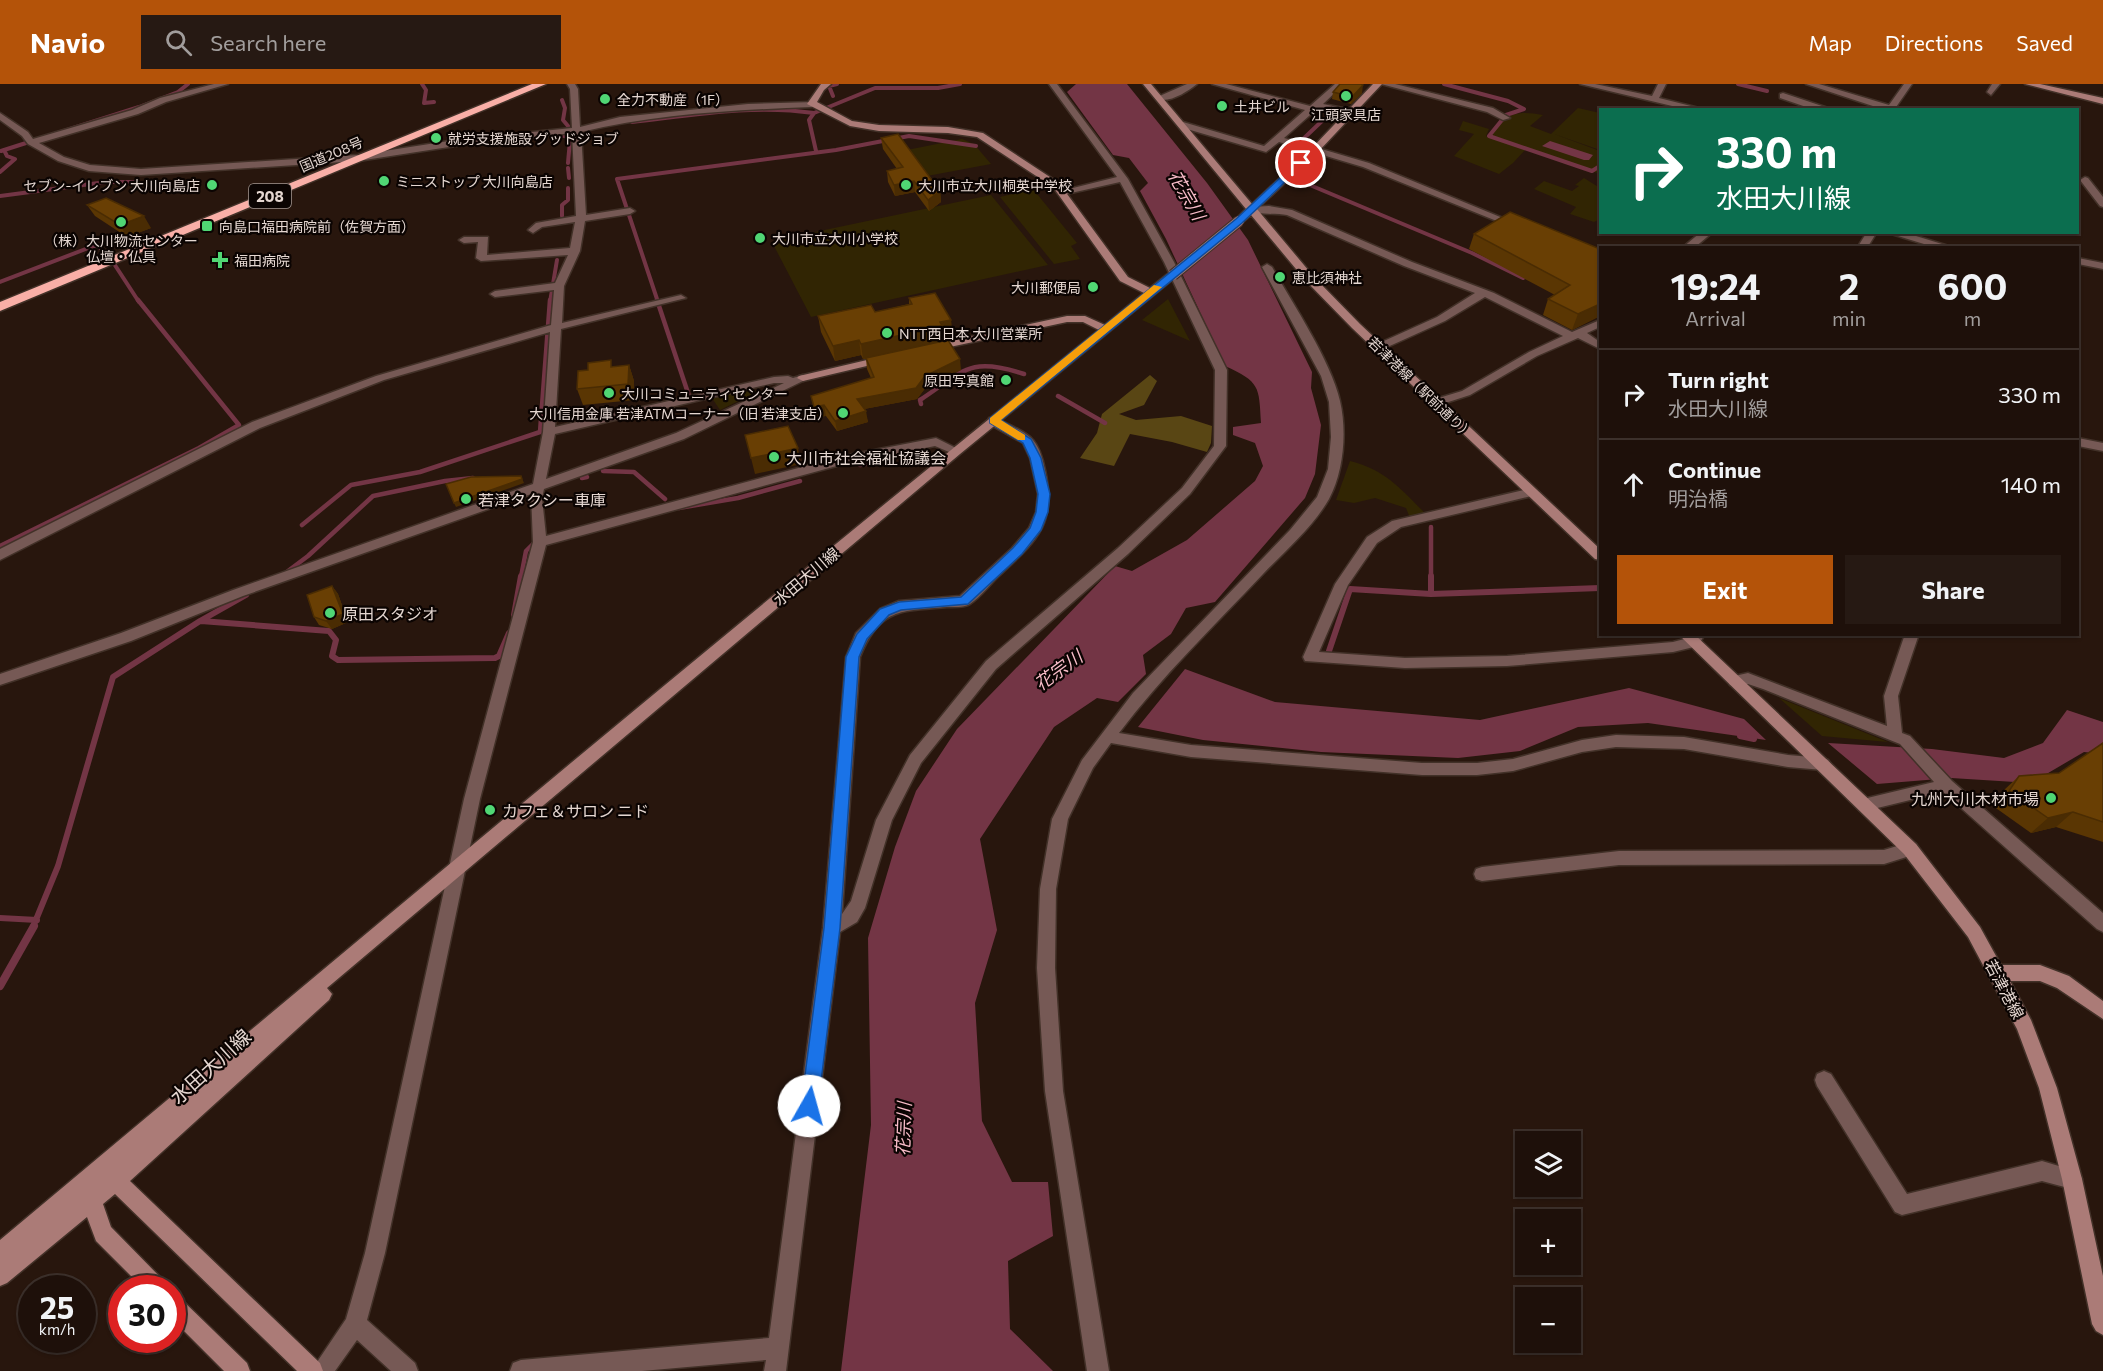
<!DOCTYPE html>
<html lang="en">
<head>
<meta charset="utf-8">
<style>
  :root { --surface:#1e100a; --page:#261913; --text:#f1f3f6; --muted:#a19d9c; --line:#3c302b; --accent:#b45309 }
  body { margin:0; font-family:Commissioner,"Noto Sans JP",sans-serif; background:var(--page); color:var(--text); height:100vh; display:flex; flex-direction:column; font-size:22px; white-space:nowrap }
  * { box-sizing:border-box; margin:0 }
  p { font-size:20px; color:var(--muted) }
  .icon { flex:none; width:33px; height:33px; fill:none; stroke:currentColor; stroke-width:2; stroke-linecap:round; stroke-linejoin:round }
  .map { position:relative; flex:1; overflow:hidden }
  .sheet { position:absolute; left:1599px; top:162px; width:480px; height:390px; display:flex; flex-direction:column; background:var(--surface); border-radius:0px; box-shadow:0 2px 4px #0004,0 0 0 2px var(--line) }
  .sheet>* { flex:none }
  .guide { position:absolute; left:1599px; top:24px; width:480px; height:126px; border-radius:0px; box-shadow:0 2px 4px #0004,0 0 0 2px var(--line); background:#0b6e4f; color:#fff; overflow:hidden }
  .controls { position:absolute; left:1515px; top:1047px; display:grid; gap:12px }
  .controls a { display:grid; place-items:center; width:66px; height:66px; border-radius:0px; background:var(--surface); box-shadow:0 2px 4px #0004,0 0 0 2px var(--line); font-size:30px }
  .speed { position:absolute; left:18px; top:1191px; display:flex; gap:12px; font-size:30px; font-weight:700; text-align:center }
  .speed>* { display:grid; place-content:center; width:78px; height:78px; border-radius:50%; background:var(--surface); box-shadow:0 2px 4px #0004,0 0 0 2px var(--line); line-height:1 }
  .speed small { font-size:15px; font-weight:400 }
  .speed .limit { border:9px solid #d22; background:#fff; color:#111 }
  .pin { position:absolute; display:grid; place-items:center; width:51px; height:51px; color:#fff; margin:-26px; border:3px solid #fff; border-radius:50%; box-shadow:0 2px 6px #0007 }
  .me { position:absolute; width:66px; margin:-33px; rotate:7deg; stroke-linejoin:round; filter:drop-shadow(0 0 4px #0008) }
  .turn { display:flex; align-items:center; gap:21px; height:126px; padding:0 18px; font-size:27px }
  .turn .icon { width:78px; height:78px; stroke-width:2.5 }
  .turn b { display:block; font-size:42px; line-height:51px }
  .eta { display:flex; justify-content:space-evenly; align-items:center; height:102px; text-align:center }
  .eta b { font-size:36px; font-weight:700; line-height:42px }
  .action { display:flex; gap:12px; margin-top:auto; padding:12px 18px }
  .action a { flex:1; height:69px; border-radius:0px; background:var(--accent); color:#fff; font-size:24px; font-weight:700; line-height:69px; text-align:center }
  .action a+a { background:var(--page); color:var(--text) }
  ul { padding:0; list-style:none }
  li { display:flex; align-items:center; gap:18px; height:90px; padding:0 18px; border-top:2px solid var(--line) }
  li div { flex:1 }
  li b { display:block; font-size:22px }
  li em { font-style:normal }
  header { display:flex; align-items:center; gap:36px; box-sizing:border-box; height:84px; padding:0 30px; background:var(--accent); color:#fff }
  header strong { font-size:28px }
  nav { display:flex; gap:33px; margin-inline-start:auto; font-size:21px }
  .search { width:420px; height:54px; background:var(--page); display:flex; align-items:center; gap:15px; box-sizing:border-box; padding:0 21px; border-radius:0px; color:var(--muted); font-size:22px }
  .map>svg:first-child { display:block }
</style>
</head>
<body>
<header>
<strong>Navio</strong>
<div class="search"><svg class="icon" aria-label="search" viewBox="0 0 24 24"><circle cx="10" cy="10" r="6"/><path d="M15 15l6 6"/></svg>Search here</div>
<nav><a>Map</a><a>Directions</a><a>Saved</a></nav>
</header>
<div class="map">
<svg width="2103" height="1287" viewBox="0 0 2103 1287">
  <rect width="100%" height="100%" fill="#28160d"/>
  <path fill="#312503" d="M1578,24L1600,29V66L1554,50L1600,67V86L1597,89L1489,52C1504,29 1518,26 1543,31L1530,42L1551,50Z
    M1463,37L1489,45L1486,52L1525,66L1513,79L1499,90L1454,72L1474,50L1459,46Z
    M962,55L974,60L991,80L927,92L907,66Z
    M1584,94L1600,104V135L1594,138L1570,130L1576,123L1534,105L1544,97L1572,107L1579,102L1575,101Z
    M1033,105L1077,159L1071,162L1080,175L1054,180L1000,113Z
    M991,111L1048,181L811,233L773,160L778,158L777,156Z
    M1168,215L1190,257L1142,236Z
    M753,305L757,308L720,326L712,314Z
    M1350,377C1388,387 1400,405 1427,431L1410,434L1406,424L1375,414L1354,419L1336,416Z
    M1779,614L1888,658L1822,652Z"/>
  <path fill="#594614" d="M1150,291L1157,297L1144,321L1119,330L1136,336L1181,332L1212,342L1211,359L1207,368L1172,358L1130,350L1114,382L1080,374L1097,349L1102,330Z"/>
  <path fill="#733545" d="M1076,0H1127L1207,99L1248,156L1312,288L1311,304L1321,341L1315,390L1305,414L1215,518L1186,524L1171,550L1143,571L1146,590L1118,618L1097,614L1054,643L980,755L997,846L975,919L982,1037L1012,1098H1048L1053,1152L1008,1177L1010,1245L1053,1287H841L871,1041L868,854L895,763L916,707L957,645L1115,482L1132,487L1187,456L1255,397L1263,382L1255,359L1233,351V343L1261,339C1259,302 1260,298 1225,282L1166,155L1140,107L1148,99L1129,74L1113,71L1067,8Z
    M1550,57L1593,71L1589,76H1584L1542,62Z
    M1185,585L1275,618L1480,636L1629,604L1744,635L1766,656L1648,639L1578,643L1520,667L1458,674L1321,668L1203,656L1138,643Z
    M2067,626L2103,638V670L2084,668L2031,699L1951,694L1877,700L1828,659L1932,665L2004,674L2043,659Z"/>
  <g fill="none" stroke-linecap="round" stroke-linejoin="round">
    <path stroke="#733545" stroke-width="4" d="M422,0L426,6L424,19L434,18
      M1444,0L1508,17L1524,25L1506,31L1489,52L1592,87L1600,82
      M1738,0L1767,7
      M833,12L829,2L837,0
      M562,16L565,24L563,36L568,42
      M632,38C693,31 753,20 814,29
      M557,51L565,52L570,56L568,79
      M1301,57L1322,37
      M4,66L139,23L178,8L188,0
      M816,67L809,36L814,29L875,4H938L960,0
      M568,84L569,94
      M0,88L15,75L7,72L4,66L1,67
      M1305,99L1472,169L1523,194
      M0,112L106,98H137
      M562,132V121L568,116V104
      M0,198L96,161L107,169L139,218
      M550,218L557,176
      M658,218L617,95L836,66L909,52L976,62"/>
    <path stroke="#733545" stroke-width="4.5" d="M657,216L689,312
      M1058,312L1105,339
      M921,320L920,316C964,287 969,272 1024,290
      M860,381L866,380
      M603,387L634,388L665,415
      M582,394L587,393
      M679,424L738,414L800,397
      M302,441L351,401L420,388L540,348L550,216
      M1431,443V493
      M0,462L199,364L239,341L138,216
      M288,487L308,472L373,412L445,397L473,394
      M521,493L526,467L533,460"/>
    <path stroke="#733545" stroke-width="6" d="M1431,492V510
      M514,531L521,492
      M201,537L329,547L336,556L332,572L338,576L495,574L499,572L509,549
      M1329,567L1350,505L1431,510L1600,504
      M1740,652L1754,655
      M0,834L37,836
      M33,843L58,782L113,593L200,537L246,511"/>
    <path stroke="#733545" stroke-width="8" d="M0,902L34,842"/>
    <g stroke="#423128" stroke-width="3">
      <path id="street" d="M214,0H228L166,18L138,30L39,59L64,73L90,81L141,85L358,71L462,55L572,44L570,5L567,0H575L578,5L580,43L620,33L748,20L814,18V22L811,23C734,26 656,30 581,48L586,131L630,124L635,127L630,130L585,137L580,167L564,202L562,239L681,211L686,214L561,245L555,343L774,293L788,292L793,294L803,291L809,294L684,355L544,405L542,414L546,452L843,372L936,354L962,367L956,371L935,362L844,380L546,461L480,715L385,1169L367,1236L415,1279L418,1287H391L357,1256L335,1287H311L346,1235L365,1169L464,715L533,458L531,410L243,512L131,557L0,601V590L121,549L233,506L533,400L543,348L550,248L384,296L260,344L0,476V465L252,338L376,292L551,241L554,206L495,213L490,210L495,207L555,199L568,171L481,177L476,174L478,158L464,159L459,156L464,153H488L487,171L570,164L575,138L542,143L533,149L528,146L536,139L576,132L572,49L462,61L358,77L141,91L89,87L58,77L28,60L22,52L0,36V29L28,48L33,55L132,26L160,14ZM774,299H784L676,349L546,395L555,350Z
        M1049,0H1057L1128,95L1174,178L1227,286L1226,362L1190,410L1128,470L996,585L921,679L892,736L865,824L857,838L840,848L786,1287H764L766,1276L642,1287H510L513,1279L521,1276L769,1254L823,844L846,573L856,549L880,525L899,517L960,512L1012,464L1029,444L1036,428L1038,410L1030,374L1023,359L989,340V334C997,333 1028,349 1033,356C1040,364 1043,376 1045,386C1057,440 1037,456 1000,491C990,500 981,513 970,520C964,524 954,523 947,523C901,527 879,524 860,573L842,830L851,817L876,736L910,671L986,577L1118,464L1182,404L1214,362L1215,286L1164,178L1120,98L1062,111L1057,108L1117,93Z
        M1187,0H1197C1187,8 1167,21 1155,14Z
        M1212,0H1226L1310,22L1335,0H1344L1323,20L1353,26V30L1318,24L1284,54L1369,79L1522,142L1514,144L1363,83L1279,58L1266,68L1180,43L1179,41L1183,38L1264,62L1305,26Z
        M1381,0H1395L1493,24L1510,34L1503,36L1487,28Z
        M1580,0H1595L1652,12L1658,0H1666L1659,14L1707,26H1689Z
        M1806,0H1819L1889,21L1904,0H1912L1894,26H1885Z
        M1992,0H2000L1991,11L1987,8Z
        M1783,9L1828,24L1829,26H1815L1780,14V10Z
        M2085,93L2088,94L2103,113V123L2100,122L2080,96Z
        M1269,122L1292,126L1412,178L1494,209L1572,248L1600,236V243L1587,249L1600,258V265L1578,254L1537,272L1470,311L1436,322L1432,320V316L1462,307L1529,268L1563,252L1485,213L1445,237L1383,265H1375V261L1437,233L1475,209L1404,182L1287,131C1276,129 1253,131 1246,126L1251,123Z
        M1701,148H1713L1694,164H1682Z
        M1867,148H1877L1867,164H1857Z
        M1885,148H1903L1955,164H1937Z
        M2078,174L2103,179V185L2078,180Z
        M1267,180L1272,183C1293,220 1331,277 1340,317C1347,347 1344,387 1329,415C1313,443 1285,467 1263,490C1214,542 1162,592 1119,649L1191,661L1422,679H1477L1513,675L1582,656L1616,651L1684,653L1788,671L1823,674L1828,676L1831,680L1828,684L1823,686L1788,683L1684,665L1616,663L1582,668L1513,687L1477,691H1422L1191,673L1111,659L1093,684L1068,735L1056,805L1055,884L1063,1007L1109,1287H1087L1045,1007L1037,884L1040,805L1052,735L1082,676L1133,609L1290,446L1317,413L1328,385L1331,353L1329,318L1321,292L1262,183Z
        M2078,354L2103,359V367L2078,362Z
        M1532,404L1538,408L1536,411L1401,443L1377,459L1348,501L1319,568L1405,574L1507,572L1673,558L1688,554L1690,550H1705L1698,562L1673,568L1507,582L1405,584L1305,577L1303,573L1335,500L1367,453L1392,437Z
        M1905,550H1919L1898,612L1902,649L1910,652L1952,697L2103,829V848L2097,845L1943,708L1865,727L1859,726L1857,721L1859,716L1934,698L1900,660L1763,605L1748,600L1735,602L1730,601L1728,597L1730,593L1748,589L1887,642L1884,612Z
        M1910,758L1916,760L1918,765L1916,770L1884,780L1619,781L1482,797L1476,795L1474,790L1476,785L1482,783L1619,767L1884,766Z
        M1824,987L1831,990L1907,1110L2042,1077L2079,1088L2082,1095L2079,1102L2072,1105L2042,1097L1902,1131L1895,1128L1817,1002L1815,996L1817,990Z"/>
    </g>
    <g stroke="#423128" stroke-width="3">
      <path id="secondary" d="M821,0H831L824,6L817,18L852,37L879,41L948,43L983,49L1059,99L1128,193L1150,204L1169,189L1178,191L960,370L327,904L332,910L329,916L130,1097L320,1279L323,1287H297L115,1110L103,1120L111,1143L164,1197L167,1204H143L96,1157L87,1133L7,1199L0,1202V1156C365,851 729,544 1099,246L1083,238H1067L931,267L925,264L927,262L1067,232H1085L1105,241L1144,209L1120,197L1053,103L977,53L948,49L879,47L850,42L807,20Z
        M1143,0H1151L1252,120L1312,64L1373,0H1382L1318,68L1257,125L1314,193L1360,240L1600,465V476L1595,475L1352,244L1306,197L1251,131L1242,139H1236V135L1246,125Z
        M2025,0H2040L2103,14V20Z
        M884,272L888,273V277L803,297L797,294L799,292Z
        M1678,550H1694L1916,760L1980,843L2001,881H2040L2069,892L2103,917V935L2057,904L2040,897H2010L2031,936L2057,1004L2082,1095L2103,1192V1251L2096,1247L2092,1240L2062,1095L2039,1004L2017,945L1968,853L1904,770Z
        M172,1210L179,1213L247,1279L250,1287H224L172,1235Z"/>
    </g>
    <g stroke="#423128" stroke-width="3">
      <path id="highway" d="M532,0H546L0,227V218Z"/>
    </g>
    <use href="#street" fill="#765955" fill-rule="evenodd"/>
    <use href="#secondary" fill="#ab7b77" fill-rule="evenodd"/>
    <use href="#highway" fill="#f9afa7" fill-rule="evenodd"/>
    <g stroke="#423128" stroke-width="12" stroke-linecap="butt">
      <path id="secondary-bridge" d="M1173,191L1239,137"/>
    </g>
    <use href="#secondary-bridge" stroke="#ab7b77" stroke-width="10"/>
  </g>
  <path fill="#5a3603" d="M1333,8L1362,9L1351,20L1332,15Z
    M881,54L940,107L941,118L929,127L915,108L895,112L888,98L887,87L897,85L883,65Z
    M87,121L151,144L127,153L95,132Z
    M1510,128L1600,232L1572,246L1543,231L1548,215L1555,211L1469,165L1474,150Z
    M909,214L951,236L952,251L943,253L944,257L961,286L926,303L917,315L864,325L868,338L837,347L826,332L816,333L811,312L871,294L867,285L866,275H863L861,271L835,277L821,248L818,232L875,228L909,220Z
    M629,281L634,297V316L583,321L577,305L613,283Z
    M332,502L338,510L348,538L332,545L319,541L314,533Z
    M2103,659V758L2056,743L2031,749L1993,722L2003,707L2019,692L2059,689Z"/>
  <path fill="#4a2c03" d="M1363,1L1362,9L1351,20L1352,13Z
    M914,97L915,108L895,112L894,101Z
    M940,107L941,118L929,127L928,116Z
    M144,132L151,144L127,153L120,141Z
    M1600,220V232L1572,246L1578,230Z
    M951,236L952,251L943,253L944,257L863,275L861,260Z
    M859,256L861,271L835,277L833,262Z
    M960,275L961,286L926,303L917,315L859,326L857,315L925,292Z
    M629,281L634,297V316L628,300Z
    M824,321L826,332L816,333L814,323Z
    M866,327L868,338L837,347L835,337Z
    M798,364L801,380L755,390L751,374Z
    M521,392L524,399L456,423L454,419Z
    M332,502L338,510L348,538L332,545L326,537Z
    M2073,728L2056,743L2031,749L2048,734Z"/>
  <path fill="#693f04" stroke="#4a2c03" stroke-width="1.5" d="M1340,0H1361L1363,1L1352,13L1333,8Z
    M898,50L940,107L928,116L914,97L894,101L887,87L903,83L881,54Z
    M106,114L144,132L120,141L87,121Z
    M1510,128L1600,165V220L1578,230L1548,215L1570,201L1474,150Z
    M935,209L951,236L940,238L942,242L861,260L859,256L833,262L818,232L871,221L875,228L912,220L909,214Z
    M948,256L960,275L925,292L916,304L857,315L866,327L835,337L824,321L814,323L811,312L874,293L866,274Z
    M611,276V283L629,281L628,300L577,305L578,287L588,286V279Z
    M788,342L798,364L751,374L745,351Z
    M521,392L522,395L454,419L446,400L471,393Z
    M332,502L343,530L326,537L314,533L307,511Z
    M2103,659V738L2073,728L2048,734L2009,707L2019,692L2059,689Z"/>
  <path fill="#1a73e8" stroke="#114b97" stroke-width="1.5" d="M1298,77L1305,79L1242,139L1001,336L1031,355L1041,374L1050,410L1048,428L1041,446L1022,470L968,520L901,526L889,531L867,555L859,573L840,844L818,1022L815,1028L809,1030L803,1028L801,1022L824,844L846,573L857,550L880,525L899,518L961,513L1013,464L1030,444L1036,428L1038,410L1030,374L1023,359L990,339V334L1236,135Z"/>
  <path fill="#f59e0b" d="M1154,201L1162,203L1001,336L1025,351V356H1018L990,339V334Z"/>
  <g fill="#50d674" stroke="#0b0402" stroke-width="2">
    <circle cx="1346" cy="12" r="6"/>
    <circle cx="605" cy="15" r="6"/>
    <circle cx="1222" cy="22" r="6"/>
    <circle cx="436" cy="54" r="6"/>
    <circle cx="384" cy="97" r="6"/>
    <circle cx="212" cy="101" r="6"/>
    <circle cx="906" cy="101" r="6"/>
    <circle cx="121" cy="138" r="6"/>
    <rect x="201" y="136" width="12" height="12" rx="3"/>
    <circle cx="760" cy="154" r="6"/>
    <path d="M217 167h6v6h6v6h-6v6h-6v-6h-6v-6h6z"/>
    <circle cx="1280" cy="193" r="6"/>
    <circle cx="1093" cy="203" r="6"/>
    <circle cx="887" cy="249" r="6"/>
    <circle cx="1006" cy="296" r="6"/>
    <circle cx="609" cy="309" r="6"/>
    <circle cx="843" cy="329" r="6"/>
    <circle cx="774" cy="373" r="6"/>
    <circle cx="466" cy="415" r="6"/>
    <circle cx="330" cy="529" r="6"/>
    <circle cx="2051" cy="714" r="6"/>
    <circle cx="490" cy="726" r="6"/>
  </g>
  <g text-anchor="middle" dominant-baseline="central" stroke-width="4.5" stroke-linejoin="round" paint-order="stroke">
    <g font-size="14" fill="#e5d7d1" stroke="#0b0402" text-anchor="start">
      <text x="617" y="15">全力不動産（1F）</text>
      <text x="1234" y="22">土井ビル</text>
      <text x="1346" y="30" text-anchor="middle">江頭家具店</text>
      <text x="448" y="54">就労支援施設 グッドジョブ</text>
      <text x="396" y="97">ミニストップ 大川向島店</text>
      <text x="200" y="101" text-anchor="end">セブン-イレブン 大川向島店</text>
      <text x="918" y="101">大川市立大川桐英中学校</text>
      <text x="219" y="142">向島口福田病院前（佐賀方面）</text>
      <text x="772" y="154">大川市立大川小学校</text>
      <text x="121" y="156" text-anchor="middle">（株）大川物流センター<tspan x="121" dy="16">仏壇・仏具</tspan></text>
      <text x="234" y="176">福田病院</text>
      <text x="1292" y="193">恵比須神社</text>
      <text x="1081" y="203" text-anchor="end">大川郵便局</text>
      <text x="899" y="249">NTT西日本 大川営業所</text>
      <text x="994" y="296" text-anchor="end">原田写真館</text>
      <text x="621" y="309">大川コミュニティセンター</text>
      <text x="831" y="329" text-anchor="end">大川信用金庫 若津ATMコーナー（旧 若津支店）</text>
    </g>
    <g font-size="14" fill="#e5d7d1" stroke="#0b0402">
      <text transform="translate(331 70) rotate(-23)">国道208号</text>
      <text transform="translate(1421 304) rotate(44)">若津港線（駅前通り）</text>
    </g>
    <rect fill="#0b0402" stroke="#a49893" stroke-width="1.5" x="249" y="100" width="42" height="24" rx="4.5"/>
    <g font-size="15" font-weight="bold" fill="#e5d7d1">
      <text x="270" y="112">208</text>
    </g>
    <g font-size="16" fill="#e5d7d1" stroke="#0b0402" text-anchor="start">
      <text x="786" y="373">大川市社会福祉協議会</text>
      <text x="478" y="415">若津タクシー車庫</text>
      <text x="342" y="529">原田スタジオ</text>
      <text x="2039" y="714" text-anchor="end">九州大川木材市場</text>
      <text x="502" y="726">カフェ＆サロン ニド</text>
    </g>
    <g font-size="16" fill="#e5d7d1" stroke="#0b0402">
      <text transform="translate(806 492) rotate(-40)">水田大川線</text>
      <text transform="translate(2005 905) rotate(62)">若津港線</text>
    </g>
    <g font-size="18" font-style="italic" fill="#f8bcc8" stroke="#0b0402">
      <text transform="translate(1187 111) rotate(60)">花宗川</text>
      <text transform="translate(1058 586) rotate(-36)">花宗川</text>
      <text transform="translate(903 1045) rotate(-88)">花宗川</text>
    </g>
    <g font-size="20" fill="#e5d7d1" stroke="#0b0402">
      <text transform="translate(210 982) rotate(-42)">水田大川線</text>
    </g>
  </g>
</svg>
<div class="controls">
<a><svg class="icon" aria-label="layers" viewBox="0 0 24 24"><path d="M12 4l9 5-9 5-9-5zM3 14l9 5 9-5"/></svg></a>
<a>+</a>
<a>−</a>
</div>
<div class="speed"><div>25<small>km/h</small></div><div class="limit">30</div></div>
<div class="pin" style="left:1301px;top:79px;background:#d93025"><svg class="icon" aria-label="arrive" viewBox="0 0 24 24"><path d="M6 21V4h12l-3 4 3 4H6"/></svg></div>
<svg class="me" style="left:809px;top:1022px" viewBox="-20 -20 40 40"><circle r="19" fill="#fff"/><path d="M0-13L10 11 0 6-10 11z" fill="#1a73e8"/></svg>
<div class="guide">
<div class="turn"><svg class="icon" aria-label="right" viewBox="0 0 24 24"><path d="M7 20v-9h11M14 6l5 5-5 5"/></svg><div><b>330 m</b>水田大川線</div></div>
</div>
<section class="sheet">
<div class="eta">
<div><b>19:24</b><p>Arrival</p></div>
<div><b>2</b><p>min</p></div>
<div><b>600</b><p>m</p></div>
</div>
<ul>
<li><svg class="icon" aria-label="right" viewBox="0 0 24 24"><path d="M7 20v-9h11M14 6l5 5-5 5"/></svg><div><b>Turn right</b><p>水田大川線</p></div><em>330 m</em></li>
<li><svg class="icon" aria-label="ahead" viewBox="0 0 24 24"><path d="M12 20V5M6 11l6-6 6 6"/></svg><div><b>Continue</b><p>明治橋</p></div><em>140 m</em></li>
</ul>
<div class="action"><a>Exit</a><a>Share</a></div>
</section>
</div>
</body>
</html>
